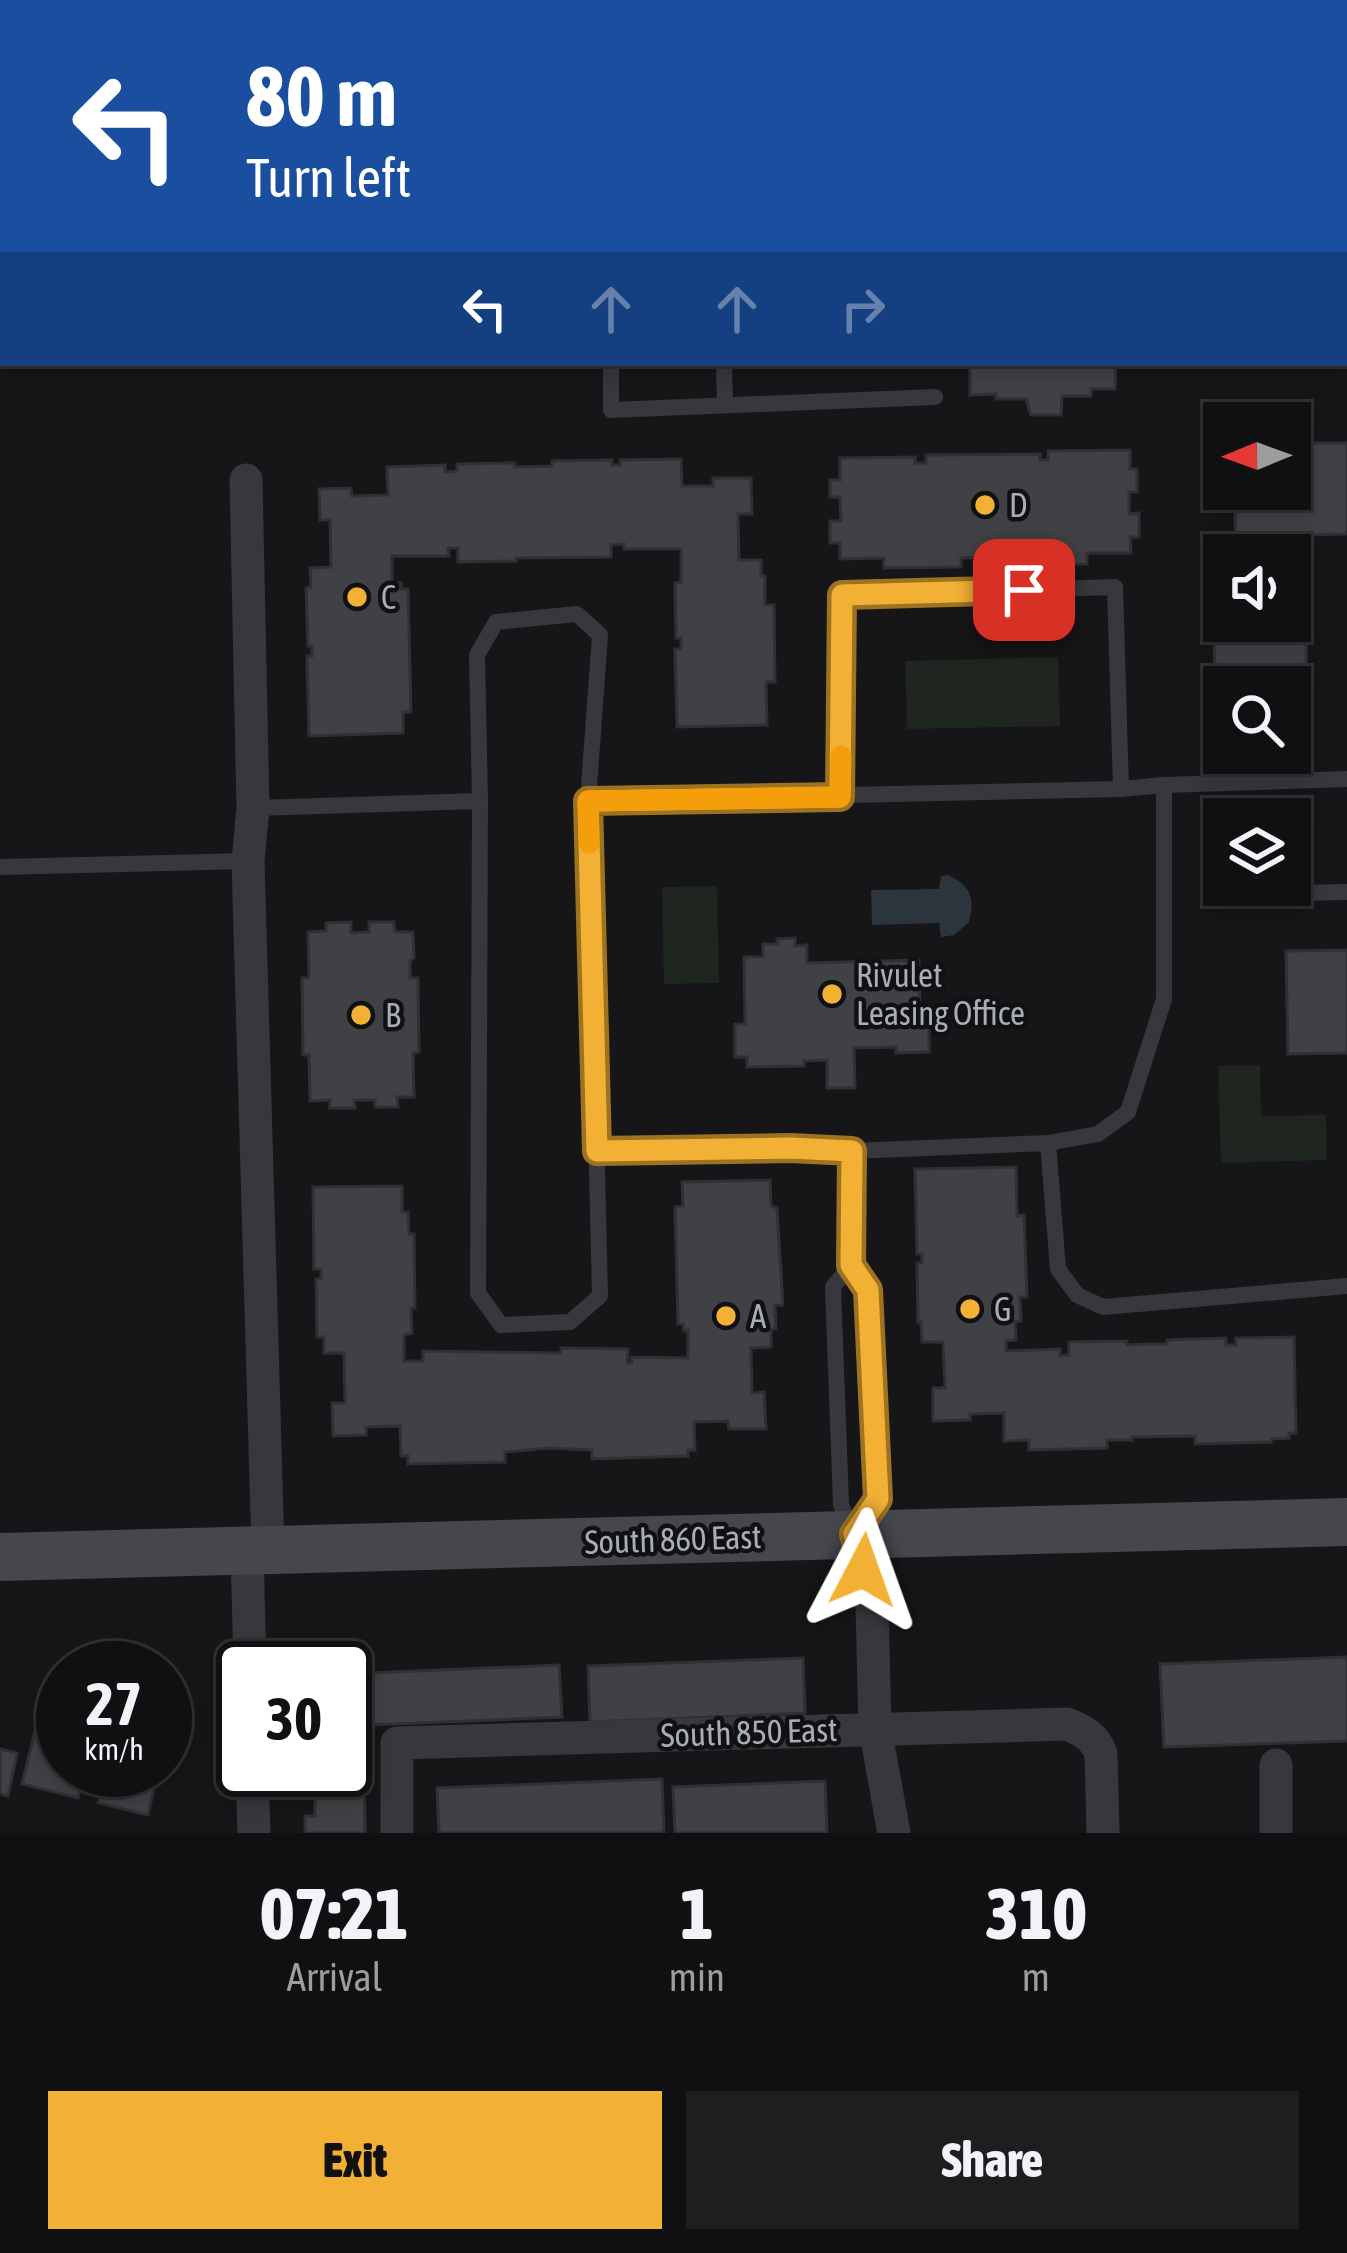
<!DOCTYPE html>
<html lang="en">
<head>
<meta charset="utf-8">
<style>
  :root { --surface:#101012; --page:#1e1e20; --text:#f1f3f6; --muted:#9c9d9f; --line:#303032; --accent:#f2b134 }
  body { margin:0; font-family:"Asap Condensed",sans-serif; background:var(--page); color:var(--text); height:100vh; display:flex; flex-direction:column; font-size:45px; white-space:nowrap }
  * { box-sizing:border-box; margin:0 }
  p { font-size:39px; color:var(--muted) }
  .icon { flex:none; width:66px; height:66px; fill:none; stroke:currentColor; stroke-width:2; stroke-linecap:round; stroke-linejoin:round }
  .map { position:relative; height:1833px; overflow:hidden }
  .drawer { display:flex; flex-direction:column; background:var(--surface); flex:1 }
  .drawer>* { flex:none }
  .guide { position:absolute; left:0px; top:0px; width:1347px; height:366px; box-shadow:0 6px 18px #0003,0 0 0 3px var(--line); background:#1a4fa0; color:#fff; overflow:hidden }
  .needle { width:78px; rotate:269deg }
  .buttons { position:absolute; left:1203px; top:402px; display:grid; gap:24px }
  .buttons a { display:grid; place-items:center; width:108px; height:108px; border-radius:0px; background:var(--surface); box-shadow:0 6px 18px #0003,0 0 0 3px var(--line); font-size:60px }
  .speed { position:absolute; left:36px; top:1641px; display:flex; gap:24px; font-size:60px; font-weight:700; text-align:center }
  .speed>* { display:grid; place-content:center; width:156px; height:156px; border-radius:50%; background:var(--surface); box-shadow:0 6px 18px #0003,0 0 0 3px var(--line); line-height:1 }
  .speed small { font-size:30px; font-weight:400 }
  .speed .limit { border:6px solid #111; border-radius:18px; background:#fff; color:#111 }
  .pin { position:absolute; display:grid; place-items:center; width:102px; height:102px; color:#fff; margin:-51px; border-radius:24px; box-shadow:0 6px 18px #0006 }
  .me { position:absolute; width:132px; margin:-66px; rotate:4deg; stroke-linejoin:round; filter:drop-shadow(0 0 9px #0008) }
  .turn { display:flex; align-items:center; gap:42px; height:252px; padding:0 48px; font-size:54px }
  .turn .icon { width:156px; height:156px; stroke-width:2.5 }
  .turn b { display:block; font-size:84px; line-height:102px }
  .lanes { display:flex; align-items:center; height:114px; padding:0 48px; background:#0003; justify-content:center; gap:60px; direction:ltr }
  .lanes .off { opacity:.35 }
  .eta { display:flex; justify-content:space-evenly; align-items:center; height:204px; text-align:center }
  .eta b { font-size:72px; font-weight:800; line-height:84px }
  .primary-button { display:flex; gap:24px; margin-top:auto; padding:24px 48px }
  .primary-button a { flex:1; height:138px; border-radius:0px; background:var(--accent); color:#111; font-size:48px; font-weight:800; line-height:138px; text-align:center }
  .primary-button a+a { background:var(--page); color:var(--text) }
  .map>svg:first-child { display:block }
</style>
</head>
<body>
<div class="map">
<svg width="1347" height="1833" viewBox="0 0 1347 1833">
  <rect width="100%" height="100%" fill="#161618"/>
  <path fill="#1e261f" d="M1058,657L1060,726L907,729L905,661Z
    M717,886L719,983L664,984L662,887Z
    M1260,1065L1261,1116L1326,1115L1327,1160L1221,1163L1218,1066Z"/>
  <path fill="#2c353c" d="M948,875C970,885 976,899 969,922L954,935L941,937L939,923L872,925L871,890L939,889L941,876Z"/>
  <path fill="#404145" stroke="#303034" stroke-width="3" fill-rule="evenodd" d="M826,0H936V3H826Z
    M972,0H1089V3H972Z
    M1191,0H1309V3H1191Z
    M1344,0H1347V100H1344Z
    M970,363H1116L1115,389H1091V396H1062L1061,415H1031L1026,399H996V394L970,395Z
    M1290,443H1347V534L1295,535L1296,568H1302L1303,624H1299V633H1306L1307,713H1290V687H1224V715H1216L1214,638H1219L1218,624L1214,626L1213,568H1217L1216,548H1236L1235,502H1223L1222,467L1224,489H1290ZM1224,555H1290V621H1224Z
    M1130,450V469H1137V492H1129V514L1139,513V537H1130L1131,553H1087V564L1008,566V557L961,558V567L884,568V558L840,559V543H830V521H841L840,497H830V480H840V458L915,457V463H926V455L1040,454V460H1048V451Z
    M681,459L682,486H713V478H751L752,514H738L739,560H761V576H765V605H774L775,682H766L767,725L677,727L675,649H681V638H676L675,583L681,582V549H624V544L611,545V557L516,558V561L458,562V548H448L449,556H392V583H401V589H408L411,712H403V733L309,736L307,656H312V646H308L306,588L311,587L310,568L331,567L330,520H320L319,489L351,488L352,496L388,495L387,467L445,465V472L457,471V464L515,463V467L552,466V461L612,460V465H620V460Z
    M351,922V933L369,932V922H394L395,932H413L414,958L410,961V978H418L419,1052L413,1053L414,1097H397L398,1107H375V1100H354L355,1108H330V1100L310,1101L309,1055H303L302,978H309L308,932L326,931V923Z
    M795,938V946L807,945V963L919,960L920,1028H929V1052L896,1053V1047L854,1048L855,1088H827V1060L804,1061V1066L747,1067V1057H735V1024H745L744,957H763V944H778L777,939Z
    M1347,950V1053L1288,1054L1286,951Z
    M1016,1167L1017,1216L1024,1215L1027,1297H1020L1021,1321L1015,1322L1016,1340L1006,1341V1351L1060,1349V1356L1069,1355V1342L1127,1341V1345L1146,1344H1167V1340L1226,1338V1345H1236V1338L1294,1337L1296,1433H1289V1438L1271,1439V1442L1195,1444V1436L1132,1437V1440H1107V1448L1029,1450V1440L1004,1441V1413L970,1414V1420L933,1421V1388H945L943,1342H922L921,1322H918L917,1263H922V1254H917L915,1169Z
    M770,1180L771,1206L777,1208L783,1305H775L776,1328L771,1330V1347L751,1348L752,1393L764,1392L766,1429H729L728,1421L694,1422L695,1450H688V1456L592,1459V1450L549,1448L505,1452V1462L408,1464V1456H401L400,1426L366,1427V1435L333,1436L332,1403H345L344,1353H324V1337H317L316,1279H321V1269H314L313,1187L402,1186V1212H408L409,1234H414L415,1308H411L412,1333L404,1335V1361H423V1351L561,1353V1348L628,1349L627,1363H632L631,1357L688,1358V1330L684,1331L683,1324H678L675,1207L683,1206L682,1182Z
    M1347,1657V1741L1164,1747L1160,1664Z
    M803,1658L805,1713L590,1722L588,1666Z
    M559,1665L562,1717L345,1726V1674Z
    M36,1727L63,1734V1770H85L78,1798L22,1784Z
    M0,1749L17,1753L8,1796L0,1794Z
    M106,1770H158L148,1815L98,1803Z
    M364,1773L365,1833H305V1816H315V1787L308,1788L307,1774Z
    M662,1779L664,1833H439L437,1788Z
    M825,1781L827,1833H675L673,1787Z"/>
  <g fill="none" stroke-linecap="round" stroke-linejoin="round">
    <path stroke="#37383d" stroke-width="16" d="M605,0V3
      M718,0V3
      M611,363V410L935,397
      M724,363L725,405
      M577,614L600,635L588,801L600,1296L570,1322L501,1325L478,1293L480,801L477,655L496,622Z
      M1164,785V999L1128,1112L1098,1134L1048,1143L1058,1269L1077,1295L1103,1307L1347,1286
      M840,797L842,595L1115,587L1121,789
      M588,801L1121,789L1164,785L1347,779
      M253,808L480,801
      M0,867L248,861
      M1250,894L1347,892
      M597,1151L790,1148L852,1151L1048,1143
      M852,1151L851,1265L867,1290L878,1499L858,1529
      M851,1528L841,1505L833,1287L851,1265"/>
    <path stroke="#37383d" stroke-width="33" d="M196,0V3
      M246,480L253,808L248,861L268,1550
      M854,1534L872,1606L875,1728L894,1833
      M247,1550L250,1668
      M1276,1765V1833
      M252,1770L254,1833
      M397,1833V1743L1067,1724C1084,1731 1095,1737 1101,1754L1103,1833"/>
    <path stroke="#45474d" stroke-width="48" d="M0,1557L1347,1522"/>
  </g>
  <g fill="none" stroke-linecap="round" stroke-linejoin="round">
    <g stroke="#9d7322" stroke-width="30">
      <path id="route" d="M863,1570L854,1534L878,1499L868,1290L851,1265L852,1151L790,1148L597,1151L588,801L840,797L842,595L1024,590"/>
    </g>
    <use href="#route" stroke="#f2b134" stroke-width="21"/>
    <path stroke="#f59e0b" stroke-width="21" d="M589,843L588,801L840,797L841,756"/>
  </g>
  <g fill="#f2b134" stroke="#111113" stroke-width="4.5">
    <circle cx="985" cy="505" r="12"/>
    <circle cx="357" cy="597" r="12"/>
    <circle cx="832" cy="994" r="12"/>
    <circle cx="361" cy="1015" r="12"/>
    <circle cx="970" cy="1309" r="12"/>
    <circle cx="726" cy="1316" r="12"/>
  </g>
  <g text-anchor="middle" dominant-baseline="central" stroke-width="9" stroke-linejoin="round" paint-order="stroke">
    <g font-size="33" fill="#a8adb8" stroke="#111113" text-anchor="start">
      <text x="1009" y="505">D</text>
      <text x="381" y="597">C</text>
      <text x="856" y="975">Rivulet<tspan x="856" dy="38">Leasing Office</tspan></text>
      <text x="385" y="1015">B</text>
      <text x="994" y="1309">G</text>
      <text x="750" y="1316">A</text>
    </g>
    <g font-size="33" fill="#a8adb8" stroke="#111113">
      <text transform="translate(673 1539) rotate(-2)">South 860 East</text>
      <text transform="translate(749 1732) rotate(-2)">South 850 East</text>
    </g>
  </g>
</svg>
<div class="buttons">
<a><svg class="needle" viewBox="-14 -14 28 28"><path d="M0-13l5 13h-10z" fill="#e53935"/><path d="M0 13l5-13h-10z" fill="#9c9d9f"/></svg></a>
<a><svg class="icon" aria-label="sound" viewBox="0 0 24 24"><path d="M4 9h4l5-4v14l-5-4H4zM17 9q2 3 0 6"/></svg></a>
<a><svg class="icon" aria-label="search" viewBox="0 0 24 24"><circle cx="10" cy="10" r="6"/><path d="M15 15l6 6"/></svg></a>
<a><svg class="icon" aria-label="layers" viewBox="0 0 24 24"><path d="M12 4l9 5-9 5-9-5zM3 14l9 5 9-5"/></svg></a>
</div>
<div class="speed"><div>27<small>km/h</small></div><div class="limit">30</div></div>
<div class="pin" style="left:1024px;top:590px;background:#d93025"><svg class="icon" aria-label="arrive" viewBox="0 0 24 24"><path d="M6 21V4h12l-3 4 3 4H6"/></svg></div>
<svg class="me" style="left:863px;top:1570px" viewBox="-20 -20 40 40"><path d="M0-17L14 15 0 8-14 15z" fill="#f2b134" stroke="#fff" stroke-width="4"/></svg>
<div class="guide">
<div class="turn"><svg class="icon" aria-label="left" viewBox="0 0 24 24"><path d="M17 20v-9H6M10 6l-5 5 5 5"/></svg><div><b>80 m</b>Turn left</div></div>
<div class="lanes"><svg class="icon" aria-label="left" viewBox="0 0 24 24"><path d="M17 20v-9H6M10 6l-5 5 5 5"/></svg><svg class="icon off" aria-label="ahead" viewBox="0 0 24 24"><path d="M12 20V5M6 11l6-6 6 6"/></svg><svg class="icon off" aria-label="ahead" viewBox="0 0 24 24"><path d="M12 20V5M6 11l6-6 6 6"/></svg><svg class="icon off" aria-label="right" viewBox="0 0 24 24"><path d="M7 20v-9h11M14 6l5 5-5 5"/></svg></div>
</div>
</div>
<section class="drawer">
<div class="eta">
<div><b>07:21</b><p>Arrival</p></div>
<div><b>1</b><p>min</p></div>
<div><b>310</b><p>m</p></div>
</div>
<div class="primary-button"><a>Exit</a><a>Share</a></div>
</section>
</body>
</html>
